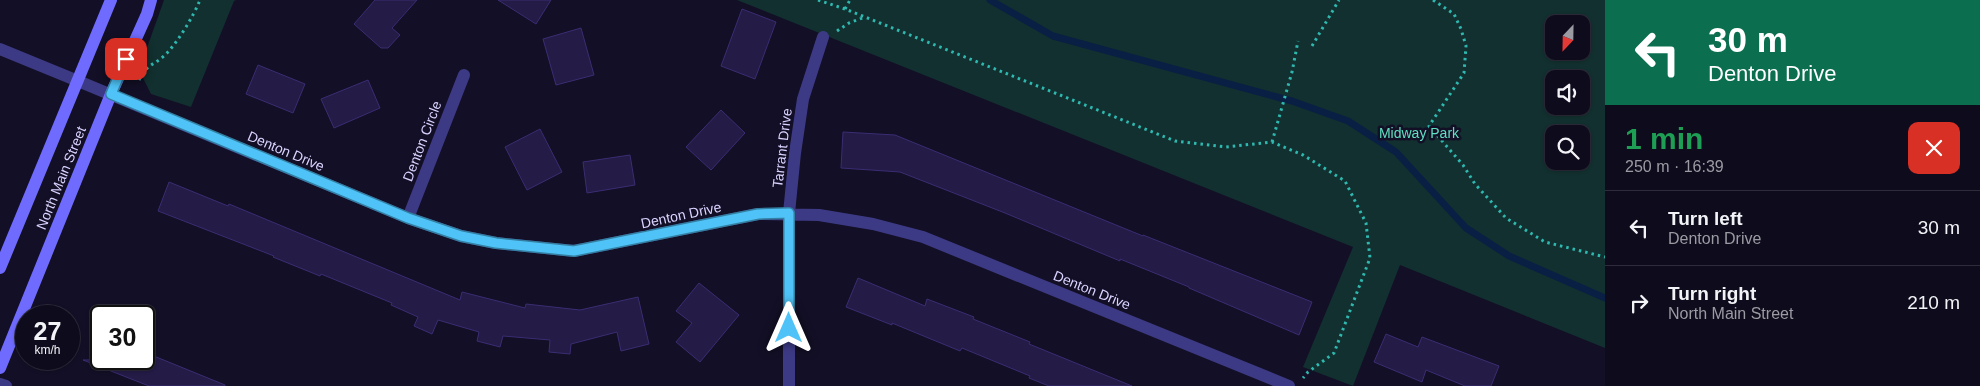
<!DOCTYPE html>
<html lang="en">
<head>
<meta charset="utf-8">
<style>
  :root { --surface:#0e0b1c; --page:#171425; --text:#f1f3f6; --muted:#9b9ba3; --line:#2e2b3b }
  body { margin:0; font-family:Arial,sans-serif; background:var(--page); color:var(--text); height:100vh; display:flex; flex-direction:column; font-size:19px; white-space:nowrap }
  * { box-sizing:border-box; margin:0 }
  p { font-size:16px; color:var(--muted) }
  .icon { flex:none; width:28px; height:28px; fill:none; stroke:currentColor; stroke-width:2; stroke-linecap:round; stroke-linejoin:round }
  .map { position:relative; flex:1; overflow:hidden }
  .drawer { display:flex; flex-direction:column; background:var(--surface); width:375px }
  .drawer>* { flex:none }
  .guide { background:#0b6e4f; color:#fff; overflow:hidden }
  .needle { width:32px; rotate:202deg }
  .tools { position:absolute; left:1545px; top:15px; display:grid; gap:10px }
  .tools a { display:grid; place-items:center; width:45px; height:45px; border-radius:10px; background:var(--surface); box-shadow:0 1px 4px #0004,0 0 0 1px var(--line); font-size:25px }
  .speed { position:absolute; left:15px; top:305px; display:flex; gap:10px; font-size:25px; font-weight:700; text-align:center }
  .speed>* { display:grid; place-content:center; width:65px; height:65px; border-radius:50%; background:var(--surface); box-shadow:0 1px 4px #0004,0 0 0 1px var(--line); line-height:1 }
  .speed small { font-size:12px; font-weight:400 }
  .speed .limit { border:2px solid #111; border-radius:8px; background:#fff; color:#111 }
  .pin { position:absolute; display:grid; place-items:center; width:42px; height:42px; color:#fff; margin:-21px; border-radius:10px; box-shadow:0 2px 8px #0006 }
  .me { position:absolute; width:55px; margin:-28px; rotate:0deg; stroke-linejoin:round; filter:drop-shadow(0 0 4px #0008) }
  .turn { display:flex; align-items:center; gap:18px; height:105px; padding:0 20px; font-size:22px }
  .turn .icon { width:65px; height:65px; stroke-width:2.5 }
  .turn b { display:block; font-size:35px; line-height:42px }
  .round { display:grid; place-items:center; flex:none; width:52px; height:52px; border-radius:10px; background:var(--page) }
  .summary { display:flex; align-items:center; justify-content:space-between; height:85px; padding:0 20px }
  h1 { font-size:30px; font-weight:700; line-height:38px; color:#1e9e55 }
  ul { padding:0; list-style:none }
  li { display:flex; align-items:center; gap:15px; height:75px; padding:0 20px; border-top:1px solid var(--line) }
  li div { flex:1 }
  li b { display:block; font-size:19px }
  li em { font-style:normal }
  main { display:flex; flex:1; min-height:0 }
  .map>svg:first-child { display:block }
</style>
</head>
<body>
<main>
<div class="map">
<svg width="1605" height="386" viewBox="0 0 1605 386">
  <rect width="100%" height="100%" fill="#130f26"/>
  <path fill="#12302f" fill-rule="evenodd" d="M164,0H236L234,1L191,107L151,94L139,70Z
    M737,0H1605V348L1400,265L1353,386L1303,367L1353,247ZM1554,24H1581V51H1554ZM1554,79H1581V106H1554ZM1554,134H1581V161H1554Z"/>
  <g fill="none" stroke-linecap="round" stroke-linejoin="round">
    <path stroke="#0a1f44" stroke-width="7" d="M990,0L1053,36L1292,101L1348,121L1396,152L1466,228L1509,256L1605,298"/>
  </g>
  <path fill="#241b47" stroke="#3b2d73" d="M375,0H417L392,28L400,35L388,48H381L354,24Z
    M498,0H551L536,24Z
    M742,9L776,22L755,79L721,66Z
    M581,28L594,75L556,85L543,39Z
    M258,65L305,84L293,113L246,94Z
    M368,80L380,108L334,128L321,99Z
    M721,110L745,133L711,170L686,147Z
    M540,129L562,172L527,190L505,147Z
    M843,132L895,135L1143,236V235L1312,302L1299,335L1189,288V287L1120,259V261L1005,213L900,172L841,168Z
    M630,155L635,185L587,193L583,162Z
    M169,182L228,206L229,204L460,300L462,292L525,308L526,304L580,310L638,297L649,344L621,351L617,332L571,344L570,354L549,352L550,340L503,336L500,347L477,341L479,332L438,320L432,334L414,326L418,317L391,305L392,303L321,274L320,276L273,257L274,256L158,211Z
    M858,278L925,306L927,299L974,317L973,319L1030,342L1029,344L1132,386H1049L1029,378L1030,376L962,348L960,351L892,323V325L846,307Z
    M699,283L739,315L700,362L676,342L692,323L676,311Z
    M1386,334L1418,347L1422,337L1499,366L1491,386H1465L1426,370L1422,382L1374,362Z
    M144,352L225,385V386H149L83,360L144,359Z"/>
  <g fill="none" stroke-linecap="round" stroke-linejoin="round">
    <path stroke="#2fb8b0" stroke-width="3" stroke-dasharray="2.5 4" stroke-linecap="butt" d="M818,0L845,9L1175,141L1226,147L1272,142L1303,155L1345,181L1366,223L1370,258L1334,353L1308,372L1303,378
      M1433,0L1454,14L1461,29L1466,46L1464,73L1429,126L1463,165L1475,184L1506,218L1545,242L1605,257
      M845,9L850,0
      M837,31L849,23L865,17
      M1312,46L1339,0
      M139,80C148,62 156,65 167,53C179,40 193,17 200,0
      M1272,142L1292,72L1298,41"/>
    <path stroke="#3d3a85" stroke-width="12" d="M78,81L408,218L461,236L496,243L574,251L758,214L819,215L873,224L923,237L1289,386
      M408,218L464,75
      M0,384L6,386
      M789,386V213L795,153L803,99L823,37"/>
    <path stroke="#3d3a85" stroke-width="12" d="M0,49L78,81"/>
    <path stroke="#6f6bff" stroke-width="12" d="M0,268L111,0
      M0,368L111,94L147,14L151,0"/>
  </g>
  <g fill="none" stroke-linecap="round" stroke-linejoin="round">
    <g stroke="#337fa1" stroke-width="12">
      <path id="route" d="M126,59L111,94L408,218L461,236L496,243L574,251L758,214L789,213V328"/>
    </g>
    <use href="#route" stroke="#4fc3f7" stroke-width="9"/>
  </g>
  <g text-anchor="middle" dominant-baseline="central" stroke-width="5" stroke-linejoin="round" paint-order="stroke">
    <g font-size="14" fill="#5fe0c0" stroke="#130f26">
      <text x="1419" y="133">Midway Park</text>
    </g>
    <g font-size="14" fill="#d9d4ff" stroke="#130f26">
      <text transform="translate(422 141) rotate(-69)">Denton Circle</text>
      <text transform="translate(782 148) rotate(-83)">Tarrant Drive</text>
      <text transform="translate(286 151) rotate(23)">Denton Drive</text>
      <text transform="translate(61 178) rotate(-68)">North Main Street</text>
      <text transform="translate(681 215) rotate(-12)">Denton Drive</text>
      <text transform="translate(1092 290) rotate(22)">Denton Drive</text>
    </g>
  </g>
</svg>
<div class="tools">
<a><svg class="needle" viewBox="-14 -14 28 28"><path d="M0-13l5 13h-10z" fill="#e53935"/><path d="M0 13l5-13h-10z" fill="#9b9ba3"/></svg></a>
<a><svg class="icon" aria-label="sound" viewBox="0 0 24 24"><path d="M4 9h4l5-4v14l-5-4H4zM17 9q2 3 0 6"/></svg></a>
<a><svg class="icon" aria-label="search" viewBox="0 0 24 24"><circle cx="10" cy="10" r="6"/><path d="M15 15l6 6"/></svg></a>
</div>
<div class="speed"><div>27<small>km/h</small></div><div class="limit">30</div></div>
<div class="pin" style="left:126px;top:59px;background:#d93025"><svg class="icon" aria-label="arrive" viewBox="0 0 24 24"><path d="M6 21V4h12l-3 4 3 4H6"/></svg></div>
<svg class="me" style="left:789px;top:328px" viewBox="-20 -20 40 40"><path d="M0-17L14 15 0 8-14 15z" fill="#4fc3f7" stroke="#fff" stroke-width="4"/></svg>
</div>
<section class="drawer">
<div class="guide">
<div class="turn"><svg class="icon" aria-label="left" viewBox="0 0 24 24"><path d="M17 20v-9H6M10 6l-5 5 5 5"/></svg><div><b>30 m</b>Denton Drive</div></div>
</div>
<div class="summary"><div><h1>1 min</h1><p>250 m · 16:39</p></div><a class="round" style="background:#d93025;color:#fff"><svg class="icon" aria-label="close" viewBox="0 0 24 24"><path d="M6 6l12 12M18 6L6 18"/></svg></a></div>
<ul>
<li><svg class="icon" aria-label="left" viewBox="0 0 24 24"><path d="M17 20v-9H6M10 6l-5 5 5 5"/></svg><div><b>Turn left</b><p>Denton Drive</p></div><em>30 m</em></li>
<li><svg class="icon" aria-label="right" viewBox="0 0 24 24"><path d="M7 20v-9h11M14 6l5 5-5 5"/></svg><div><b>Turn right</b><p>North Main Street</p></div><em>210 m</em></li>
</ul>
</section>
</main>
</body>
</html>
